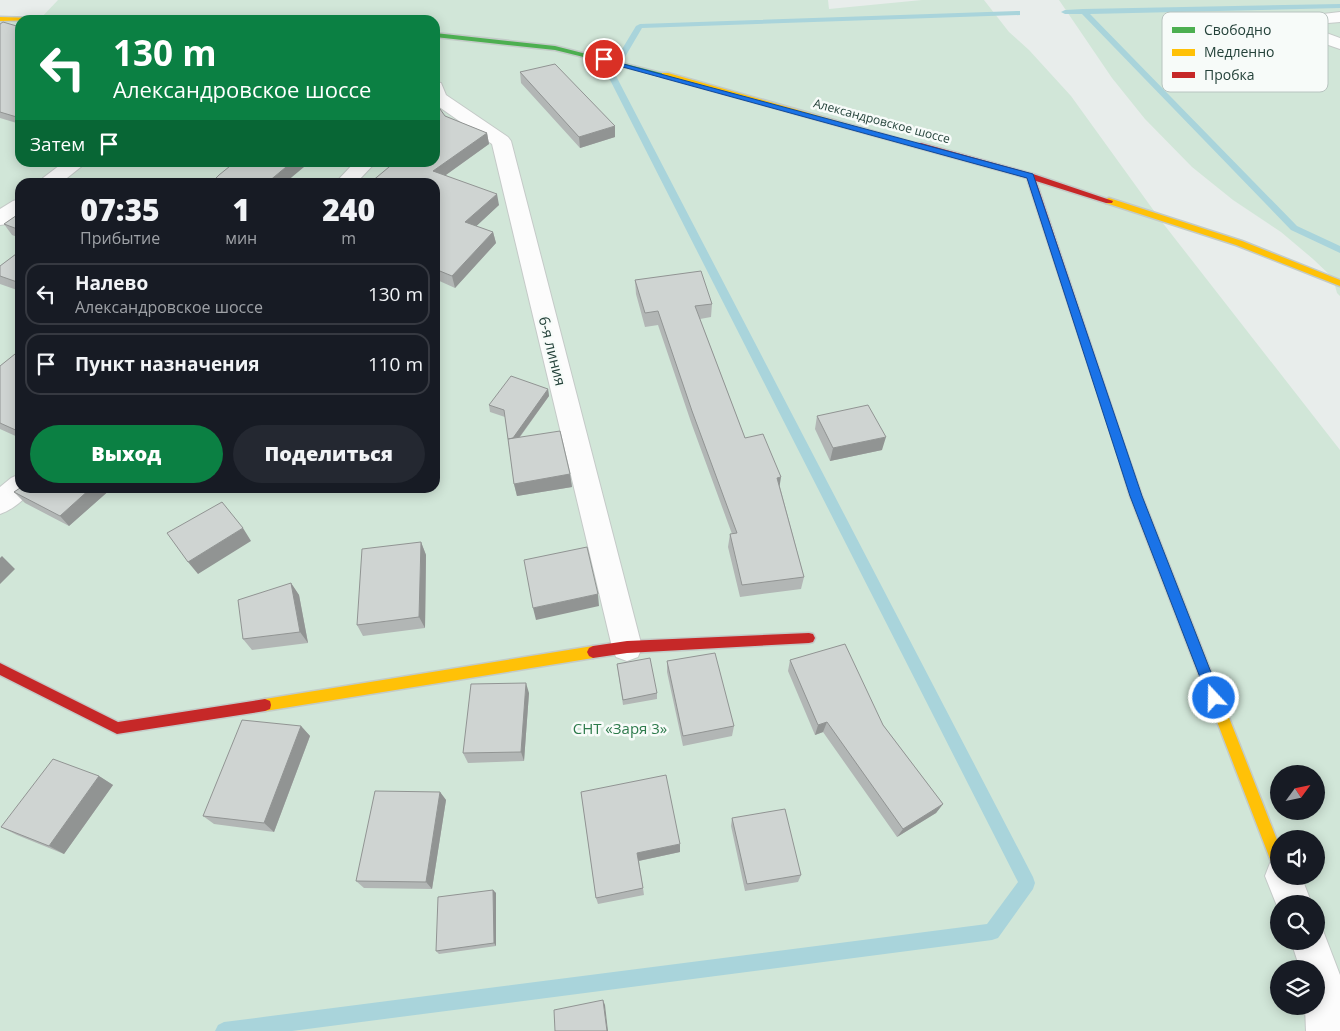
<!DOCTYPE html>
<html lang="ru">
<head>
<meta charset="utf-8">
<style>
  :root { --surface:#171b24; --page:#242831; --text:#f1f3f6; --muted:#9ea1a6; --line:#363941; --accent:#0b8043 }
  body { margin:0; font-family:"Open Sans",sans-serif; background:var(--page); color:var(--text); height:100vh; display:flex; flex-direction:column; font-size:19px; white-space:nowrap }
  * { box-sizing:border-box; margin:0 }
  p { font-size:16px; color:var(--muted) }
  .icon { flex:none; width:28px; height:28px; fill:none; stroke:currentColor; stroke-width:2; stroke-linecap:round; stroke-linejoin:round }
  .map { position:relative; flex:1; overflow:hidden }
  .side { position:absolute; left:15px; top:178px; width:425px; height:315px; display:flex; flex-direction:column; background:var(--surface); border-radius:15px; box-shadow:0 2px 12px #0003 }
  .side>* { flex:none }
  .banner { position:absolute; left:15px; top:15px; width:425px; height:152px; border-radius:15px; box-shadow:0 2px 12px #0003; background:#0b8043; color:#fff; overflow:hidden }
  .needle { width:32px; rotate:57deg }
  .buttons { position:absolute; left:1270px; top:765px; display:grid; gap:10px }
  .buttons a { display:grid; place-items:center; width:55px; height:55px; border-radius:50%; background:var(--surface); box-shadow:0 2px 12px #0003; font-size:25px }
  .pin { position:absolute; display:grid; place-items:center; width:42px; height:42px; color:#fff; margin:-21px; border:2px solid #fff; border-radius:50%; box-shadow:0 1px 5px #0007 }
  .me { position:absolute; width:55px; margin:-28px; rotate:339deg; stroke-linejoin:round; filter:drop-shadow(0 0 4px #0008) }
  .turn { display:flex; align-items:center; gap:18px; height:105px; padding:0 15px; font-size:22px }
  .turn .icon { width:65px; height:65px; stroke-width:2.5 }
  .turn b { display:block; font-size:35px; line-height:42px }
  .then { display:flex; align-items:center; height:48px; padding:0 15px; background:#0003; gap:10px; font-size:19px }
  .eta { display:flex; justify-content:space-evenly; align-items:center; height:85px; text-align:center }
  .eta b { font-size:30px; font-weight:800; line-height:35px }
  .primary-button { display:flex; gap:10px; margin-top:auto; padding:10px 15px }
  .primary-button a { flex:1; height:58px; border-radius:30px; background:var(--accent); color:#fff; font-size:20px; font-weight:800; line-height:58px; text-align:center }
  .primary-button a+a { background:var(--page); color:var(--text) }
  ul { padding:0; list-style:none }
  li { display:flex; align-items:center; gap:15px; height:62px; margin:0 10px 8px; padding:0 5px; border:2px solid var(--line); border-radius:15px }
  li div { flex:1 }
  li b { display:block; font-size:19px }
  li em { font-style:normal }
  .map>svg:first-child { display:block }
</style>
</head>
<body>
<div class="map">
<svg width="1340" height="1031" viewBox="0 0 1340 1031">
  <rect width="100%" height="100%" fill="#e8edeb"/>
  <path fill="#d1e6d8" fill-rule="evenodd" d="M58,0H828L829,9L922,0H984L1009,32L1029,50L1071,96L1162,222L1340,450V1031H0V19L20,20V162H435V20H36L40,19ZM20,182H435V488H20ZM1279,774H1316V811H1279ZM1279,839H1316V876H1279ZM1279,904H1316V941H1279ZM1279,969H1316V1006H1279Z
    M1059,0H1340V296L1337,293L1333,278L1313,259L1281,232L1233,200L1192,167L1145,119L1112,78Z"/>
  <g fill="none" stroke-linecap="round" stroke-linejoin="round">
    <path fill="#a9d4db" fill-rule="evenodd" d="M1340,4V8L1090,14L1297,226L1340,246V253L1291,230L1082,14H1065L1061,12L1065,10L1083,9Z
      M1017,11H1020V15L642,28L615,74L1033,877L1035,883L1033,889L998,938L992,940L292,1031H215L218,1025L224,1022L987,924L1018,882L607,74L636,26L640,24Z"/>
    <g stroke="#c5cac8" stroke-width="2">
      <path id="street" d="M1340,12V22L1316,24L1310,27L1340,38V49L1291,32L1289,28L1306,16Z
        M435,82L441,83L446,95L508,137L511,141L642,647L638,657L627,661L616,657L612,647L492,144L435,104Z
        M64,162H87L62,182H40L43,178Z
        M355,162H376L357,182H336Z
        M20,199V215L7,224L0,225V209L13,201Z
        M20,474V488H32C26,499 12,510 0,514V487L11,478Z
        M1279,860V876H1301L1312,904H1279V911L1265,876L1270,863Z
        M1316,926L1322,928L1340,975V1031H1306L1305,1006H1316V969H1300L1291,941H1316Z"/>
    </g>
    <g stroke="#c3cbc8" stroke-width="3">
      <path id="fast" d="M435,33L555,46L669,75L665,77L555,50L435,37Z"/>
    </g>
    <g stroke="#c3cbc8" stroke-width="3">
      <path id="slow" d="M0,17L34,18L37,20L0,21Z
        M662,73H668L922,145L915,147L662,77Z
        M1109,198L1242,241L1340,280V286L1236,245L1106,203V199Z
        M1121,446L1126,450L1142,496L1279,845V871L1274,869L1272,864L1130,496L1116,450Z
        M593,646L597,648L599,652L597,656L593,658L265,711L260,709L259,705L260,701L265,699Z"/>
    </g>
    <g stroke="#c3cbc8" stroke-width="3">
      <path id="jam" d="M915,143H921L1033,174L1113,201L1112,203H1106L1036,181L1126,450L1125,453H1117L1116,450L1027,178L915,147Z
        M809,633L813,634L815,638L813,642L809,643L627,653L593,658L589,656L587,652L589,648L593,646L627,641Z
        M0,663L118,722L265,699L270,701L271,705L270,709L265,711L117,734L0,675Z"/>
    </g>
    <use href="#street" fill="#fcfcfc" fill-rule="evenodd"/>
    <use href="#fast" fill="#4caf50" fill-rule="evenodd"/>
    <use href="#slow" fill="#ffc107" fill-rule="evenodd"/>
    <use href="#jam" fill="#c62828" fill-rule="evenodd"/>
  </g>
  <path fill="#b2b6b5" d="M0,24L20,27V124L0,118Z
    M520,72L615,137L580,148L521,83Z
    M445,116L487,133L489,144L446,175L499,205L476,226L493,232L496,243L455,288L435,279V182L380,162H435Z
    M20,213V238L12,235L4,224Z
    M20,251V291L0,284V266Z
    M635,280L712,304L711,317L700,319L745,438L780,487L804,577L801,589L740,597L728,547L730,534H732L692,425L658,325L645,327L636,294Z
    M20,350V438L0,429V366Z
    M548,389L549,396L520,437L570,474L572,487L517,496L514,484L505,417L490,412L489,405Z
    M817,416L882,450L830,461L815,429Z
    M20,488H112L69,526L25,503L14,492Z
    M421,542L426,555L425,628L363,636L357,625Z
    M291,583L299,595L308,643L252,650L243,639Z
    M790,660L883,725L943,804L936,813L897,837L823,732L815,735L788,671Z
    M667,661L734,726L732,736L683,746L667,672Z
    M617,664L657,693V699L623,705Z
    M529,693L524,761L468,763L463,753Z
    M301,726L310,736L274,832L214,824L203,816Z
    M99,776L113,785L64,854L17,835L1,827Z
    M440,792L446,800L432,889L364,888L356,881Z
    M581,792L680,852L639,861L644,895L598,904L596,898Z
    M732,818L801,875L798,882L745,891L731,826Z
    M493,890L496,893V946L439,954L436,951Z"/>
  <path fill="#919493" d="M615,126V137L580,148L579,137Z
    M487,133L489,144L436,182L433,171Z
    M292,162H310L286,182H268Z
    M497,194L499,205L468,234L465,222Z
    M493,232L496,243L455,288L452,276Z
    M548,389L549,396L510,450L509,443Z
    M886,437L882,450L830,461L833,448Z
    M570,474L572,487L517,496L514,484Z
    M781,477L779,490L777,478Z
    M91,488H112L69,526L60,516Z
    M243,528L251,541L198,574L188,562Z
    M421,542L426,555L425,628L419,617Z
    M2,556L15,569L0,584V558Z
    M291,583L299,595L308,643L300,632Z
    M598,594L599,606L536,620L533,608Z
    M526,683L529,693L524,761L521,752Z
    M827,722L823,732L815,735L818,725Z
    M301,726L310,736L274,832L264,823Z
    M99,776L113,785L64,854L49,846Z
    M440,792L446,800L432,889L426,882Z
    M943,804L936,813L897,837L903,829Z
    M680,844V852L638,861L637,853Z
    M493,890L496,893V946L494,943Z
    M603,1000L605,1005L608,1031H607Z"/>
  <path fill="#cfd4d2" stroke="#919493" d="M3,22L20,27V118L0,112V24Z
    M555,64L615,126L579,137L520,72Z
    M435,102L445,116L487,133L433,171L497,194L465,222L493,232L452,276L435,269V182H371L395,162H435Z
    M235,162H292L268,182H212L219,175Z
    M20,213V230L4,224Z
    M20,251V283L0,276V266Z
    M701,271L712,304L695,306L745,438L763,434L781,477L777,478L804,577L742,585L730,534L737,533L692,411L658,311L645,313L635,280Z
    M20,350V432L0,423V366Z
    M511,376L548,389L513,438L508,439L504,410L489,405Z
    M868,405L886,437L833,448L817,416Z
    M560,431L570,474L514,484L508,439Z
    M20,488H91L60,516L14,492Z
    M222,502L243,528L188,562L167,533Z
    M421,542L419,617L357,625L362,549Z
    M587,547L598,594L533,608L524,560Z
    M291,583L300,632L243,639L238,600Z
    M845,644L883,725L943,804L903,829L827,722L818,725L790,660Z
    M715,653L734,726L683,736L667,661Z
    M650,658L657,693L623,700L617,664Z
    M526,683L521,752L463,753L471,684Z
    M242,720L301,726L264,823L203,816Z
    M53,759L99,776L49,846L1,827Z
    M666,775L680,844L637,853L643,888L596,898L581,792Z
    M375,791L440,792L426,882L356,881Z
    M785,809L801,875L747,884L732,818Z
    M493,890L494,943L436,951L438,897Z
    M603,1000L607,1031H555L554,1010Z"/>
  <path fill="#1a73e8" stroke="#114b97" d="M601,58L1033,174L1142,496L1221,698L1219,702L1214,704L1210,702L1208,698L1130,496L1027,178L601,61Z"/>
  <g text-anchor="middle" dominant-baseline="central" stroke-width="5" stroke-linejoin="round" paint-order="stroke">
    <g font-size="12" fill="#24423a" stroke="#f7fbf9">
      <text transform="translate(882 121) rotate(15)">Александровское шоссе</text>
    </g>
    <g font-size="15" fill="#24423a" stroke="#f7fbf9">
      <text transform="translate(553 351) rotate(76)">6-я линия</text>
    </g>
    <g font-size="15" fill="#2d7a4b" stroke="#f7fbf9">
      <text x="620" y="728">СНТ «Заря 3»</text>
    </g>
  </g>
  <rect x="1162" y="12" width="166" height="80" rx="8" fill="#f7fbf9" stroke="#b8c4c0" stroke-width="1"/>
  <rect x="1172" y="27" width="23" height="6" fill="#4caf50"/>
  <rect x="1172" y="49" width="23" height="7" fill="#ffc107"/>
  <rect x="1172" y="72" width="23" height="6" fill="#c62828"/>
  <g font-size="14" fill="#24423a">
    <text x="1204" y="35">Свободно</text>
    <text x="1204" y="57">Медленно</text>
    <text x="1204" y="80">Пробка</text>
  </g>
</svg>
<div class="buttons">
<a><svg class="needle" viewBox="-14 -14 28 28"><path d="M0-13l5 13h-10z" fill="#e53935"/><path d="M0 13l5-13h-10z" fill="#9ea1a6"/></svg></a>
<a><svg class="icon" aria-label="sound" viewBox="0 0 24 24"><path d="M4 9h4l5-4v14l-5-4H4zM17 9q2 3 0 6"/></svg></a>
<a><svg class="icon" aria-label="search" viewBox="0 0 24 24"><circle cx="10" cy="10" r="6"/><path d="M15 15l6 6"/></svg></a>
<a><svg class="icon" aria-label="layers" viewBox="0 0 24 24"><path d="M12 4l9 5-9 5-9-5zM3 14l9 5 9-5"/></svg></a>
</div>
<div class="pin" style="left:604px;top:59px;background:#d93025"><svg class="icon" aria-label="arrive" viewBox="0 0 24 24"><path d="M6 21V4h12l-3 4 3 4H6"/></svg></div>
<svg class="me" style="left:1214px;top:698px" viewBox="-20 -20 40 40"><circle r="17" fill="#1a73e8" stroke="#fff" stroke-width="3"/><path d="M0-11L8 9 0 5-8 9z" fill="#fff"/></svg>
<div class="banner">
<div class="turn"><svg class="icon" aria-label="left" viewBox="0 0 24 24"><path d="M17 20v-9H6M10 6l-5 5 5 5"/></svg><div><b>130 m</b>Александровское шоссе</div></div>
<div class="then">Затем<svg class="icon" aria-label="arrive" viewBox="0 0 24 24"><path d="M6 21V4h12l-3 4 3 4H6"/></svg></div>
</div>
<section class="side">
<div class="eta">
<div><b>07:35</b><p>Прибытие</p></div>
<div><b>1</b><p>мин</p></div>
<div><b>240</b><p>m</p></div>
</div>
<ul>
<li><svg class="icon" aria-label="left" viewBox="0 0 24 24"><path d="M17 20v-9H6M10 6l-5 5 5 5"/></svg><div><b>Налево</b><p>Александровское шоссе</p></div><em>130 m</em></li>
<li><svg class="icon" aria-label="arrive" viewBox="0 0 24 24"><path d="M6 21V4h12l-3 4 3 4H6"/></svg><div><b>Пункт назначения</b></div><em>110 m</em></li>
</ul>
<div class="primary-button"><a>Выход</a><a>Поделиться</a></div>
</section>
</div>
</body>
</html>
